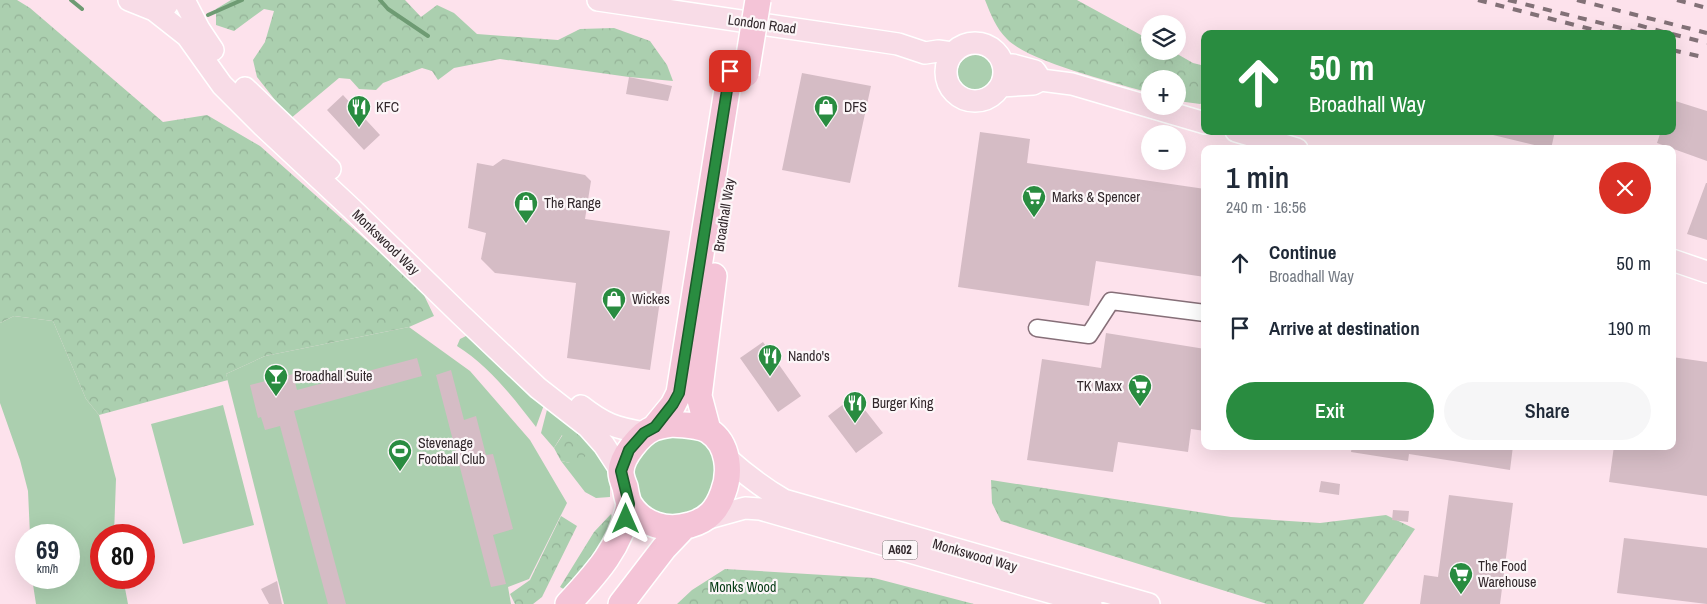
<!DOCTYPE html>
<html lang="en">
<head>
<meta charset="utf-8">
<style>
  :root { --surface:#fff; --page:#f6f6f7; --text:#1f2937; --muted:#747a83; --accent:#298c40 }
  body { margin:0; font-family:"Archivo Narrow",sans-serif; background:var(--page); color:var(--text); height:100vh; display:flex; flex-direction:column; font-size:19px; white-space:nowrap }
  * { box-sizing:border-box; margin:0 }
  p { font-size:16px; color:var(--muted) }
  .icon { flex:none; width:28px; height:28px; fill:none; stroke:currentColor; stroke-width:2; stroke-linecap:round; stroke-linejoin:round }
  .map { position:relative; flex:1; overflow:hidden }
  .drawer { position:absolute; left:1201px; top:145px; width:475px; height:305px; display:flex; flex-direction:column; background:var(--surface); border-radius:10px; box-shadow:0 5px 20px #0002 }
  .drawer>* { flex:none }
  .hud { position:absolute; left:1201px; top:30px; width:475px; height:105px; border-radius:10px; box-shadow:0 5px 20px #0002; background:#298c40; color:#fff; overflow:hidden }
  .fabs { position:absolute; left:1141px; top:15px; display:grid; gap:10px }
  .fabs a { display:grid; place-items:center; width:45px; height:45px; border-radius:50%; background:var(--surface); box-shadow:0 5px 20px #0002; font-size:25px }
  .speed { position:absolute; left:15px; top:524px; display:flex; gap:10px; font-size:25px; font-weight:700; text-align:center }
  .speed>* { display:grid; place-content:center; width:65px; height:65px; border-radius:50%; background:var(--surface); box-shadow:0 5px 20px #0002; line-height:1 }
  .speed small { font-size:12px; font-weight:400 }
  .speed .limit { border:8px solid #d22; background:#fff; color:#111 }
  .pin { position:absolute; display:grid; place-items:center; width:42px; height:42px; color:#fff; margin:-21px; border-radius:10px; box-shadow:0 2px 8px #0006 }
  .me { position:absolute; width:55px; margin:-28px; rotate:0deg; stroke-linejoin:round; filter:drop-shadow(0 0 4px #0008) }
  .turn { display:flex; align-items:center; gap:18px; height:105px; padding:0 25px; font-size:22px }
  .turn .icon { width:65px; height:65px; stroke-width:2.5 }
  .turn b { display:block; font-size:35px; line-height:42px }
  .round { display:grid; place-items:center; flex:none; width:52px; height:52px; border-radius:26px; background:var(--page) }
  .headline { display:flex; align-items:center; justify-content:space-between; height:85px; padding:0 25px }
  h1 { font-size:30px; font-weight:600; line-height:38px }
  .primary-button { display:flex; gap:10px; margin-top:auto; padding:10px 25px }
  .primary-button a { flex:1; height:58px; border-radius:30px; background:var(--accent); color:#fff; font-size:20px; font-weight:600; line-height:58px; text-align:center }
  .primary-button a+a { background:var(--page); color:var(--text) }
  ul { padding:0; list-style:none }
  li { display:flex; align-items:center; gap:15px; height:65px; padding:0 25px }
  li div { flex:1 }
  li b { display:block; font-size:19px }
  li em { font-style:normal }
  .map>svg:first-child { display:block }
</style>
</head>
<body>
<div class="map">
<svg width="1707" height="604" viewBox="0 0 1707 604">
  <defs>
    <pattern id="forest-crowns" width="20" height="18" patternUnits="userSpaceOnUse" patternTransform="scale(1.25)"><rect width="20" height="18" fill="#abcfaf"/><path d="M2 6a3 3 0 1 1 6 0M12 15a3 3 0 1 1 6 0" fill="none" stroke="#94b297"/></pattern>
  </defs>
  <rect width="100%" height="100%" fill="#fde2ec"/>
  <path fill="#abcfaf" d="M957 74a19 19 0 1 1 38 0a19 19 0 1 1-38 0Z
    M14,316L53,321L86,399L99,415L116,479L114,535H101V578H123L128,604H36L32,578H69V535H30L28,491L20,460L0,403V323Z
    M409,327L470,371L530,440L567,503L529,579L508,587L511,604H284L226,374L265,356Z
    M466,336L472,337L545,402L536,427C513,397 489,366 457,346L460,339Z
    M549,402L600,449L610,479V497L596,498L585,492L561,461L570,463L562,435L554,448L541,433Z
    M223,405L254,525L183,544L151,424Z
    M686,434C703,440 717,453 718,472C719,480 709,498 706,506L674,520L642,505L631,471L650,440Z"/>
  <path fill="url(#forest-crowns)" d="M0,0H17L30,8L163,122L207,115L260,146L421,289L434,316L409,327L265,356L226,374L228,380L99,415L86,399L53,321L14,316L0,323Z
    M231,0H405L421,17L437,5L454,13L477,34L558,40L580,29L614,28L650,41L667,65L673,81L629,77L500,59L454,68L438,80L432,71L422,68L383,83L376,90L359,89L350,79L339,78L290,119L257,77L253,60L265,42L274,11L264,9L234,31L216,25V9Z
    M985,0H1077L1150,40V51H1172L1193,63L1205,66V102L1200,104L1178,101V79H1150V93C1117,83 1029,62 1007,39C996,28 991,15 985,0Z
    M577,432L586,440L589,452L580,462L570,463L561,461L554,448L562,436Z
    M991,480L1231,517L1320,523L1386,515L1415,529L1363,604H1267L1001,521L992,503Z
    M611,514L615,524L569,592L560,587L594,532Z
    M561,516L577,526L542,597L533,604H515L510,594L530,580Z
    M725,569L874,578L974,604H677L692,590Z"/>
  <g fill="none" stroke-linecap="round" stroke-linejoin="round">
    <path stroke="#6e9b73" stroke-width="4" d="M71,0L82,9
      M380,0L388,9L428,36
      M208,15L242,0"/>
  </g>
  <path fill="#d5bcc5" d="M802,73L871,86L850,183L782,170Z
    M629,77L672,86L668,101L626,94Z
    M343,95L380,135L364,150L327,110Z
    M1672,100L1707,111V161L1657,143L1661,131H1672Z
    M1494,131H1555L1551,149L1493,135Z
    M980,132L1030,139L1027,163L1205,189V277L1096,261L1089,306L958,287Z
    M503,159L585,175L591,181L585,219L670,231L650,370L567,358L576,283L495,273L481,259L486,233L468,228L477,163L493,166Z
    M1706,183H1707V240L1687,234Z
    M1106,333L1205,349V431L1191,429L1188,452L1118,442L1113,472L1027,460L1042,359L1101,368Z
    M763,342L801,396L778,412L740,358Z
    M1672,357L1707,362V496L1609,482L1614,446H1672Z
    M417,358L422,376L294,411L346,604H328L280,426L265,430L261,417L258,418L250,385L293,374L297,390Z
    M451,370L464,420L476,416L486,455L493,454L513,529L493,535L506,584L491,587L436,375Z
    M854,396L883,433L856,453L828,416Z
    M1352,446H1513L1510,470L1409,454L1408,461L1351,452Z
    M1321,481L1340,484L1339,495L1319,492Z
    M1449,495L1513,503L1500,604H1420L1424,575L1438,577Z
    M1393,510L1409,511L1408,522L1392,520Z
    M1624,538L1707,548V604L1617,593Z
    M277,581L282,604H269L261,589Z"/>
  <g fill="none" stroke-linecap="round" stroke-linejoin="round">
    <g stroke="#866f78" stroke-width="19">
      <path id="minor" d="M1037,328L1089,335L1111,301L1205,313"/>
    </g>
    <g stroke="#fff" stroke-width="24">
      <path id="major" d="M129,0L154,10L167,5
        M184,0L199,29L213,50
        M598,0L878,41L898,44L925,53L938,51L952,53
        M154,10L187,36L222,85L263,126L352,209L460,314L538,388L588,427L604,445L621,471
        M946 72a29 29 0 1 1 58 0a29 29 0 1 1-58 0Z
        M1003,65H1013L1035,71L1041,80
        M1001,86L1033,84L1041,80L1072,84L1205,123
        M245,88L330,169
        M1236,131L1297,149
        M1672,260L1707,272
        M581,406C604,424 615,428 645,433
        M727,458C745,474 763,488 784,500L1149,604
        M709,518L745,508L760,509L1091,604"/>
    </g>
    <g stroke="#fff" stroke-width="28">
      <path id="highway" d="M672,424C683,425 700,425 709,431C729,444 731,473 723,493C717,510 708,520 690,525C667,532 643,525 630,505C627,500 626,492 625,487C623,482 621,477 621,472C621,457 640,434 654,428C659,426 666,425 672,424Z
        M655,427L673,405L679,393L730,71
        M708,430L699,396L714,276
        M568,604C596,574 622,546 629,504
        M621,604L664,548L684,527"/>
    </g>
    <use href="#minor" stroke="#fff" stroke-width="16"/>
    <use href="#major" stroke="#f8dce7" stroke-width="21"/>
    <use href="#highway" stroke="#f4c4d7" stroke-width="25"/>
    <path stroke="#827177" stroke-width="4" stroke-dasharray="9 9" stroke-linecap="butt" d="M1478,0L1610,34
      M1508,0L1645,34
      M1577,0L1707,33
      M1677,0L1707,8
      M1638,25L1671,34
      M1672,34L1707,43
      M1672,50L1707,58"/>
    <g stroke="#fff" stroke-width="28" stroke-linecap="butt">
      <path id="highway-bridge" d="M746,74L758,0"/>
    </g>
    <use href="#highway-bridge" stroke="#f4c4d7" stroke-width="25"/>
  </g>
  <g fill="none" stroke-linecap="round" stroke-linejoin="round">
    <g stroke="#1b5b2a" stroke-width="12">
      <path id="route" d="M626,519L629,504L621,471L629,450L644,433L655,427L673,404L679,393L730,71"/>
    </g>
    <use href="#route" stroke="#298c40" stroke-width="9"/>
  </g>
  <defs>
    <g id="restaurant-pin" transform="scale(1.25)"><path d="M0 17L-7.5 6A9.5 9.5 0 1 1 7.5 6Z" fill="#298c40" stroke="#fcf6f8"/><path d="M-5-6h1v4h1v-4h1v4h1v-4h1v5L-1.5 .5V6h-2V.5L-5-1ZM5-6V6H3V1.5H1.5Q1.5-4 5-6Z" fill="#fff"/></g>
    <g id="shop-pin" transform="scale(1.25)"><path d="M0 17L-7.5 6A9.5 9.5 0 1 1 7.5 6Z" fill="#298c40" stroke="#fcf6f8"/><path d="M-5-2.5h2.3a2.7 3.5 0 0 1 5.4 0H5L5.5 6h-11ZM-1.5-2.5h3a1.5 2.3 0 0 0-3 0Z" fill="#fff"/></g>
    <g id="supermarket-pin" transform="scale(1.25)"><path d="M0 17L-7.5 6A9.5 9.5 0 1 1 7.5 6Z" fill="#298c40" stroke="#fcf6f8"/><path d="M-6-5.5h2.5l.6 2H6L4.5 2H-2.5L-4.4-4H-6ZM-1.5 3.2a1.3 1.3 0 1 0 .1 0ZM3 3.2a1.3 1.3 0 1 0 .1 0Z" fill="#fff"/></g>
    <g id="bar-pin" transform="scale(1.25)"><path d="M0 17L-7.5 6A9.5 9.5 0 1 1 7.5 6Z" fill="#298c40" stroke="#fcf6f8"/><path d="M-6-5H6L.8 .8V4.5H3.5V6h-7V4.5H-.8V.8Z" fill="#fff"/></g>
    <g id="stadium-pin" transform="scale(1.25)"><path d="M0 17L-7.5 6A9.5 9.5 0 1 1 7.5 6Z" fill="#298c40" stroke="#fcf6f8"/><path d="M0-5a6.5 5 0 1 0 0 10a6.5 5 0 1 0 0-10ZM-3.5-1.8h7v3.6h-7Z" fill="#fff"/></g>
  </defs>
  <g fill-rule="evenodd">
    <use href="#restaurant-pin" x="359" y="107"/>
    <use href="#shop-pin" x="826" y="107"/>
    <use href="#supermarket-pin" x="1034" y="197"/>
    <use href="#shop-pin" x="526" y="203"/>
    <use href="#shop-pin" x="614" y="299"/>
    <use href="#restaurant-pin" x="770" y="356"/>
    <use href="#bar-pin" x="276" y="376"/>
    <use href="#supermarket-pin" x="1140" y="386"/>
    <use href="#restaurant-pin" x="855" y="403"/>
    <use href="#stadium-pin" x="400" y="451"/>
    <use href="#supermarket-pin" x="1461" y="574"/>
  </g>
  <g text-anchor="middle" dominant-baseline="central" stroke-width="4.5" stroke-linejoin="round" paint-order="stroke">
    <rect fill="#fcf6f8" stroke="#6e6568" stroke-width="1" x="882.5" y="540.5" width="35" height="19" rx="4"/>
    <g font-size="12" font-weight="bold" fill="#31272b">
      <text x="900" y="550">A602</text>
    </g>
    <g font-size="14" fill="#31272b" stroke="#fcf6f8">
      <text transform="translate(762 24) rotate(8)">London Road</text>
      <text transform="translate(724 215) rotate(-81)">Broadhall Way</text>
      <text transform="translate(386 242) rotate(44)">Monkswood Way</text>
      <text transform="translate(975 555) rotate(16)">Monkswood Way</text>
    </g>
    <g font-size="14" fill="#31272b" stroke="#fcf6f8" text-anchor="start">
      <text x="376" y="107">KFC</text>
      <text x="844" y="107">DFS</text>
      <text x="1052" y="197">Marks &amp; Spencer</text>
      <text x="544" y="203">The Range</text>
      <text x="632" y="299">Wickes</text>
      <text x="788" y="356">Nando's</text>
      <text x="294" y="376">Broadhall Suite</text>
      <text x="1122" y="386" text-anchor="end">TK Maxx</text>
      <text x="872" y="403">Burger King</text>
      <text x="418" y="443">Stevenage<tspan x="418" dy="16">Football Club</tspan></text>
      <text x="1478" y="566">The Food<tspan x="1478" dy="16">Warehouse</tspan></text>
    </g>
    <g font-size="14" fill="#043a13" stroke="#fcf6f8">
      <text x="743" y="587">Monks Wood</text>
    </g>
  </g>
</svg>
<div class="fabs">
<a><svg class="icon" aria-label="layers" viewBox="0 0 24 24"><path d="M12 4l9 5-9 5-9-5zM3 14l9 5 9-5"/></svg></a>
<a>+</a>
<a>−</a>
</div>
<div class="speed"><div>69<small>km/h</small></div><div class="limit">80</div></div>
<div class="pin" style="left:730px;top:71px;background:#d93025"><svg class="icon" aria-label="arrive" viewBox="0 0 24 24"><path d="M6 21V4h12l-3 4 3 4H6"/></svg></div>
<svg class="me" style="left:626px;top:519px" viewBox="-20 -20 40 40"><path d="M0-17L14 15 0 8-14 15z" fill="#298c40" stroke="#fff" stroke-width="4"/></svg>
<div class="hud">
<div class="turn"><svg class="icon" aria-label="ahead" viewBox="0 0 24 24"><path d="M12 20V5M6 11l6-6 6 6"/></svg><div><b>50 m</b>Broadhall Way</div></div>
</div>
<section class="drawer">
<div class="headline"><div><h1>1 min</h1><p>240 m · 16:56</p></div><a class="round" style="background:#d93025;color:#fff"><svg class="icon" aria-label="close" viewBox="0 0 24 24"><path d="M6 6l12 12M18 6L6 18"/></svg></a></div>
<ul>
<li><svg class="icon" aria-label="ahead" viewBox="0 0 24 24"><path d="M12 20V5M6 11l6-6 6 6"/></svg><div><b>Continue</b><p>Broadhall Way</p></div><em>50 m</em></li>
<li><svg class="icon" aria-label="arrive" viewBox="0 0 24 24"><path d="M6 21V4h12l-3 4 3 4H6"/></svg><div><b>Arrive at destination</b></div><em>190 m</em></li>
</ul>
<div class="primary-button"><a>Exit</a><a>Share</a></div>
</section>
</div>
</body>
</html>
